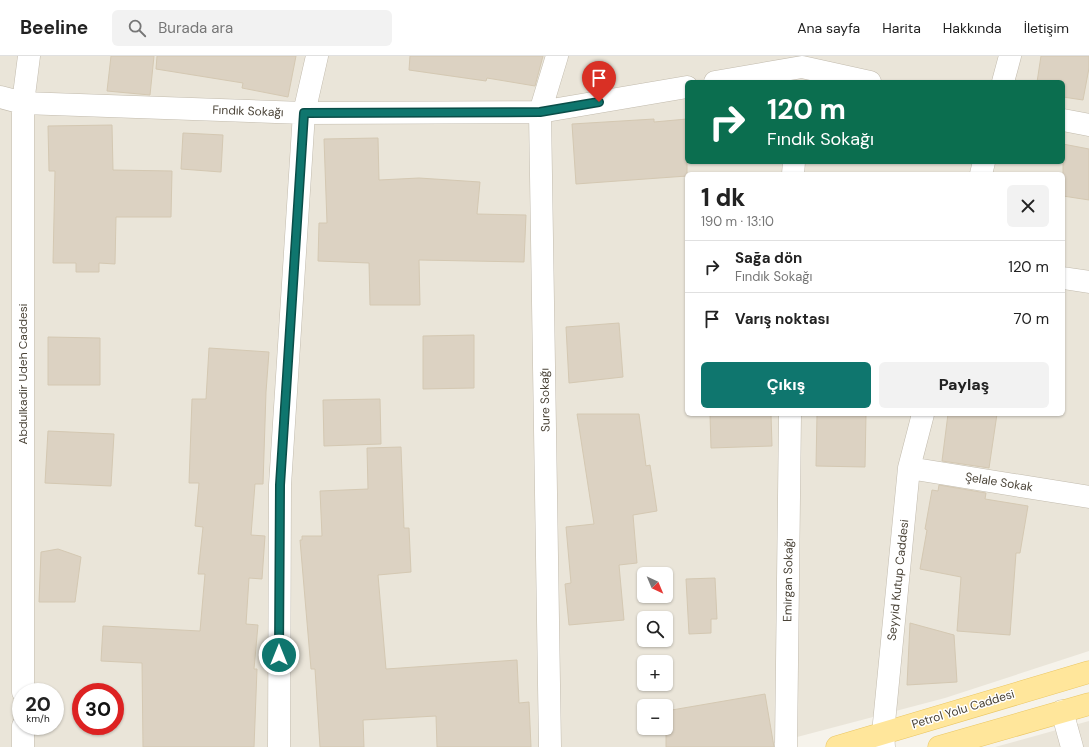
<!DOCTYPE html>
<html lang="tr">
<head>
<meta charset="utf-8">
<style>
  :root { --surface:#fff; --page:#f2f2f2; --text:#222; --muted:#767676; --line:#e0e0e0; --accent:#0f766e }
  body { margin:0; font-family:"DM Sans",sans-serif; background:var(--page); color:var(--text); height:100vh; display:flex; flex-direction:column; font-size:15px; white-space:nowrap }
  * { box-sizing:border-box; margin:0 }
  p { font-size:13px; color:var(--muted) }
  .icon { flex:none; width:22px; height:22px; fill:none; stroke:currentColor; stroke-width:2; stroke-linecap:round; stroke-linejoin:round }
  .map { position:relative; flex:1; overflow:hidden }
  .details { position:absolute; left:685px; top:116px; width:380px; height:244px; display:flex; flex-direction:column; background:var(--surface); border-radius:6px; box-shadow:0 1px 3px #0004 }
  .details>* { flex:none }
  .top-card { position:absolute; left:685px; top:24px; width:380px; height:84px; border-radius:6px; box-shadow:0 1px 3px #0004; background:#0b6e4f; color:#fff; overflow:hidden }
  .needle { width:26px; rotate:136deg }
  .controls { position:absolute; left:637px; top:511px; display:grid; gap:8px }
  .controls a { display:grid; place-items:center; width:36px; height:36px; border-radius:6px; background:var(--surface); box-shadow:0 1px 3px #0004; font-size:20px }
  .speed { position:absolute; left:12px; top:627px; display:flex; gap:8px; font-size:20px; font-weight:700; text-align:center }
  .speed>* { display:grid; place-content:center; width:52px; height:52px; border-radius:50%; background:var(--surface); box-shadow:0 1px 3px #0004; line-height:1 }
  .speed small { font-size:10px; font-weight:400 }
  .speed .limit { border:6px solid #d22; background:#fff; color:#111 }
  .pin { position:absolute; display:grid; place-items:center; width:34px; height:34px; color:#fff; margin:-41px -17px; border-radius:50% 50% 50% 0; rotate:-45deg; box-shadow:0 0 4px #0007 }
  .pin .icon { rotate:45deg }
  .me { position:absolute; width:44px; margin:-22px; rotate:0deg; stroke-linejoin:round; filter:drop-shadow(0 0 3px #0008) }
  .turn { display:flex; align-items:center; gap:14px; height:84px; padding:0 16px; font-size:18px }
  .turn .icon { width:52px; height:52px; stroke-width:2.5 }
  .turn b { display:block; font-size:28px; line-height:34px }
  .round { display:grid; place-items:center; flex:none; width:42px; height:42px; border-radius:6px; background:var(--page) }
  .headline { display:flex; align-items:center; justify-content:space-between; height:68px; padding:0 16px }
  h1 { font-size:24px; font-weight:800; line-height:30px }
  .primary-button { display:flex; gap:8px; margin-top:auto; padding:8px 16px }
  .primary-button a { flex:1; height:46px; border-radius:6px; background:var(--accent); color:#fff; font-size:16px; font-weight:800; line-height:46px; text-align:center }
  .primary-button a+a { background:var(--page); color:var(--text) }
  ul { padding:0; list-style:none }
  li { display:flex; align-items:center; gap:12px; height:52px; padding:0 16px; border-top:1px solid var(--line) }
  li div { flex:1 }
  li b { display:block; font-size:15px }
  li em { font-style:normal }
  header { display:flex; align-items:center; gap:24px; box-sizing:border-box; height:56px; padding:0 20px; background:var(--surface); border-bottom:1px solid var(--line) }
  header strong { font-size:19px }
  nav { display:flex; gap:22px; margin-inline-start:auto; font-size:14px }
  .search { width:280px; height:36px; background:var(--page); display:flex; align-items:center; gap:10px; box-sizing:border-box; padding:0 14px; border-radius:6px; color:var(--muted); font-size:15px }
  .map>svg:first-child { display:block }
</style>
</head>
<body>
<header>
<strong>Beeline</strong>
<div class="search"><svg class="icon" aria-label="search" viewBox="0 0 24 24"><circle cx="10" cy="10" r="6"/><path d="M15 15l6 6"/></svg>Burada ara</div>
<nav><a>Ana sayfa</a><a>Harita</a><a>Hakkında</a><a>İletişim</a></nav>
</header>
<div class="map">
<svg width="1089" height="691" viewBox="0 0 1089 691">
  <rect width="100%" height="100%" fill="#f6f3eb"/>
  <path fill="#eae5d9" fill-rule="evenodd" d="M0,0H1089V595L945,642L759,691H0ZM687,26H1063V106H687ZM687,118H1063V358H687ZM644,518H666V540H644ZM644,562H666V584H644ZM644,606H666V628H644ZM21,636H55V670H21ZM81,636H115V670H81ZM644,650H666V672H644Z
    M1089,665V691H995Z"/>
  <path fill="#dcd2c2" stroke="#d4c8b2" d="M111,0H154L150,39L107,35Z
    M157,0H296L288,41L242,32L243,27L156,13Z
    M410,0H543L535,30L487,22L486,25L409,14Z
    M1041,0H1089V12L1083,44L1063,41V26H1037Z
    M654,63V66L687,63V120L576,128L572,68Z
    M112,69L113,114L172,115L171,161H116L115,208L99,207V216H76V207H53L55,115H49L48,70Z
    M183,77L223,79L221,116L181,113Z
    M378,82L379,124L419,122L480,126L477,158L526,159L524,206L419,204L420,249H370L369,207L318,205L319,167H327L324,83Z
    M1063,88L1089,93V144L1063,140Z
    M619,267L623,321L569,327L566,271Z
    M474,279V332L423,333V280Z
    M48,281L100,282V329H48Z
    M209,292L269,296L266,336L263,428H255L251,479L265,480L262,523L249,522L246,568L258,569L254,613H257L254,691H143L142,607L101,605L103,570L200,575L205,518H198L203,471L195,470L199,427H189L192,343H206Z
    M380,343L381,388L324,390L323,344Z
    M577,358H639L646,410L650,409L657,455L633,459L637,507L619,509L624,564L569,569L565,528L571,527L566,471L594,468Z
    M710,358H771L772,390L711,392Z
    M817,358H866L865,411L816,410Z
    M948,358H997L989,412L942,405Z
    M48,375L114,378L111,430L45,427Z
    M401,391L404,472H409L411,516L378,519L386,613L517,604L519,647L529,646L531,691H437L436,660L363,664L364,691H320L315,613H311L300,484H302V480H322L320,435L368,433L367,392Z
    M939,429L986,437L985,443L1028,450L1020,497H1016L1010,579L957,575L961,521L920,513L927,474L925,473L932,434L938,435Z
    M58,493L81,501L75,546H39L41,496Z
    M715,522L717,563H711V577L689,578L686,523Z
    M910,567L954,579L957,626L907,629Z
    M765,638L774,691H666V655Z"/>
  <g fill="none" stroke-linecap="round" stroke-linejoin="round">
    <g stroke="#c2bbad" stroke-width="23">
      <path id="minor" d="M715,26L802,11L870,26
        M1003,26L1010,0
        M0,41L23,47L304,57L540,56L687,31
        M1063,64L1089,69
        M793,118L794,106
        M981,118L984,106
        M1063,222L1089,226
        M909,412L1089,441
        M23,636V47L29,0
        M1062,655L1072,691
        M23,670V691
        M279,691L280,429L304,57L317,0
        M550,691L540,56L557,0
        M786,691L790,358
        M884,691L883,677L909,412L923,358"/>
    </g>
    <g stroke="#ebc764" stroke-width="23">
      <path id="major" d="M837,691L1089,616
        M939,691L1089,648"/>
    </g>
    <use href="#minor" stroke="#fff" stroke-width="22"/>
    <use href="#major" stroke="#ffe69b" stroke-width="22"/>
  </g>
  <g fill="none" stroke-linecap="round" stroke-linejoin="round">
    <g stroke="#0a4d48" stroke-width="10">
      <path id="route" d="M279,599L280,429L304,57L540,56L599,46"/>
    </g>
    <use href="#route" stroke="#0f766e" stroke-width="7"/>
  </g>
  <g text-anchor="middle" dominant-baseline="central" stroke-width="3" stroke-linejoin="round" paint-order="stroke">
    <g font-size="12" fill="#4b4438" stroke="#fff">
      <text transform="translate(248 55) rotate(2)">Fındık Sokağı</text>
      <text transform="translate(23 318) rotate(-90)">Abdulkadir Udeh Caddesi</text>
      <text transform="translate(545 344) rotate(-91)">Sure Sokağı</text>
      <text transform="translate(999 426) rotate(9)">Şelale Sokak</text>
      <text transform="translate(788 524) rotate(-89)">Emirgan Sokağı</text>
      <text transform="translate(898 524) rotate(-84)">Seyyid Kutup Caddesi</text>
      <text transform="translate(963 653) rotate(-17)">Petrol Yolu Caddesi</text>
    </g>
  </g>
</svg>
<div class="controls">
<a><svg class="needle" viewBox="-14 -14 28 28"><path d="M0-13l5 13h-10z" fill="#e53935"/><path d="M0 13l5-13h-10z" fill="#767676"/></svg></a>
<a><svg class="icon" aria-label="search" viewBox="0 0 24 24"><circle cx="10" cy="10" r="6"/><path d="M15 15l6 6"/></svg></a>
<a>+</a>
<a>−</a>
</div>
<div class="speed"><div>20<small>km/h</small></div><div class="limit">30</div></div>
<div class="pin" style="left:599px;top:46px;background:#d93025"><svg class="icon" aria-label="arrive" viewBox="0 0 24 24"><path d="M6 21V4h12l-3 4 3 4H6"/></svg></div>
<svg class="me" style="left:279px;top:599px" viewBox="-20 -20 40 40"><circle r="17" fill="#0f766e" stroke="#fff" stroke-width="3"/><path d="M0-11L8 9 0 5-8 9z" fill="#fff"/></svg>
<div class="top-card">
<div class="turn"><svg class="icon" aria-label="right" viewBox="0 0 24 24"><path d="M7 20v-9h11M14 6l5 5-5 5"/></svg><div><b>120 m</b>Fındık Sokağı</div></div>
</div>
<section class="details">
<div class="headline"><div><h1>1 dk</h1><p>190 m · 13:10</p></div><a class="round"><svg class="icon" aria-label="close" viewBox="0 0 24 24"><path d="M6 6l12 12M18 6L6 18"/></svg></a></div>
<ul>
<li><svg class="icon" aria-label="right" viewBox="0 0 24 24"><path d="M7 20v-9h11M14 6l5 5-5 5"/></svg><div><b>Sağa dön</b><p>Fındık Sokağı</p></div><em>120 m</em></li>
<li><svg class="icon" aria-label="arrive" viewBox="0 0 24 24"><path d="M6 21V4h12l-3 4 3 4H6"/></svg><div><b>Varış noktası</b></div><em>70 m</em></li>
</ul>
<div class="primary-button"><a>Çıkış</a><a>Paylaş</a></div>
</section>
</div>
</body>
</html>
